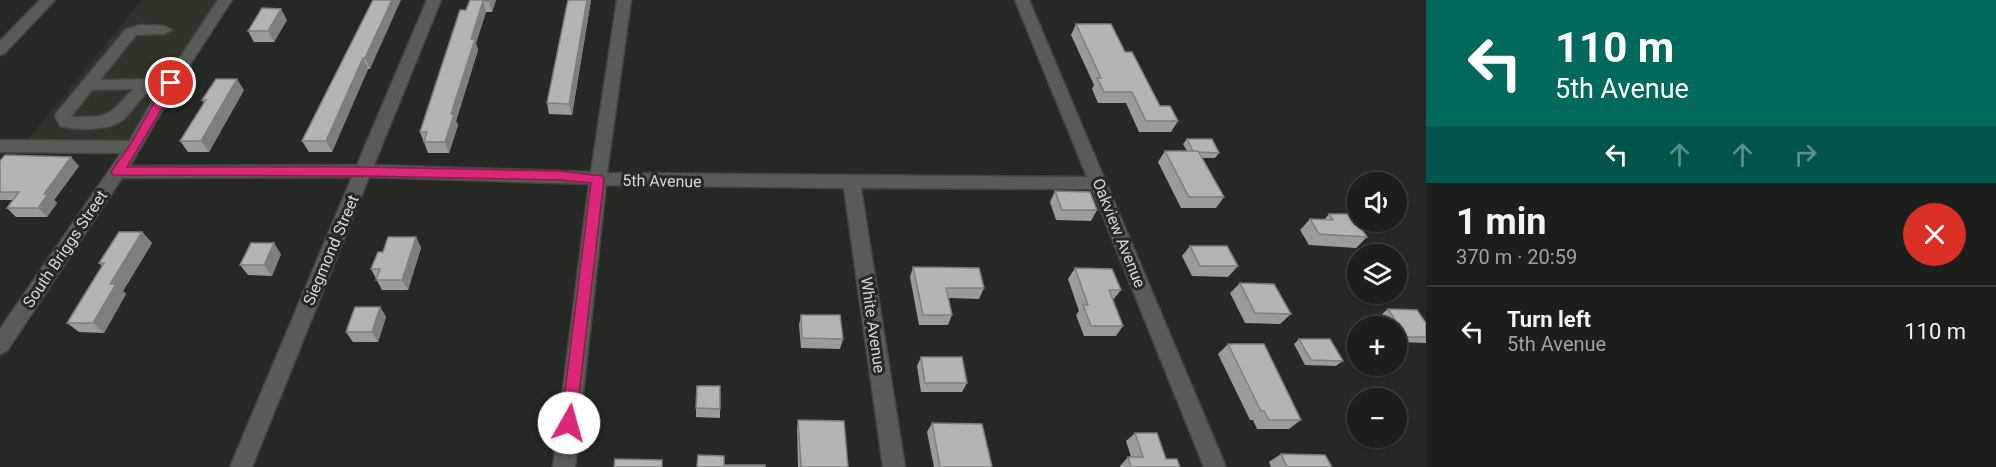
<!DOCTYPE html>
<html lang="en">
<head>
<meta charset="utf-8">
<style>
  :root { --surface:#1c1e1b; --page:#292b28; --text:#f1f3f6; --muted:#a0a2a3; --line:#3a3c3a }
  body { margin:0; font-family:Roboto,sans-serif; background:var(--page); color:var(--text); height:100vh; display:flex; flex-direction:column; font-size:22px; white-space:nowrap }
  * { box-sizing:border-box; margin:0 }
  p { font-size:20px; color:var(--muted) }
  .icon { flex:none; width:33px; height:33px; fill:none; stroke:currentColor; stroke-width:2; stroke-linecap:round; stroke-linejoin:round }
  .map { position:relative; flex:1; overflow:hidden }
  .drawer { display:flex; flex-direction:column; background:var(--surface); width:570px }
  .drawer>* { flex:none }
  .banner { background:#00695c; color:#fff; overflow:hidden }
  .buttons { position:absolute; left:1347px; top:172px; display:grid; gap:12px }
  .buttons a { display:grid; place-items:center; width:60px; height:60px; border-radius:50%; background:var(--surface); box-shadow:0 2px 4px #0004,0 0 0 2px var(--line); font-size:30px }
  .pin { position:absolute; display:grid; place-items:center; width:51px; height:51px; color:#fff; margin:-26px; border:3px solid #fff; border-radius:50%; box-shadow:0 2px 6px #0007 }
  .me { position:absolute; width:66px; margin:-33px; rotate:7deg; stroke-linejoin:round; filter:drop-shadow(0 0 4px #0008) }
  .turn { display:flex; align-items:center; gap:21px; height:126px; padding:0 30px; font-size:27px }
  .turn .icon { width:78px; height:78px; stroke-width:2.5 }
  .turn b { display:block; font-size:42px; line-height:51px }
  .lanes { display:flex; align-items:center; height:57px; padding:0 30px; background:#0003; justify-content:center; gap:30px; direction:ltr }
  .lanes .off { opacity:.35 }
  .round { display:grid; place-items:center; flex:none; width:63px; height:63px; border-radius:32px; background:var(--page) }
  .overview { display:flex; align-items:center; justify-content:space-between; height:102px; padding:0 30px }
  h1 { font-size:36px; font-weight:700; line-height:45px }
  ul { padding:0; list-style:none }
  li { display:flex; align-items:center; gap:18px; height:90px; padding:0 30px; border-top:2px solid var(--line) }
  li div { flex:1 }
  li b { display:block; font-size:22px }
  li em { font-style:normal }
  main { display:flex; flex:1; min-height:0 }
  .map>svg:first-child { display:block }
</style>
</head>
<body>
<main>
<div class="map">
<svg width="1426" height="467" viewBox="0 0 1426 467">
  <rect width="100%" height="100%" fill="#262824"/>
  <path fill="#30332a" d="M142,0H232L177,82L141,147L20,149Z"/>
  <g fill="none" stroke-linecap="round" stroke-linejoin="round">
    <g stroke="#434441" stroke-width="3">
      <path id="minor" d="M40,0H55L5,53L0,55V41Z
        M218,0H232L178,83L130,166L357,165L427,0H441L374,165L591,172L617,0H631L607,173L1087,177L1015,0H1029L1226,467H1204L1092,189L861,188L905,467H883L844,188L606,185L575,467H553L589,184L369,177L252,467H230L352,177L122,178L7,351L0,354V329L121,153L0,152V140L129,141L163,83Z
        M140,25L165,26L172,30L165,34L136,35L100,80L152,79L157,80L160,84L157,88C142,92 136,108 124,119C111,131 77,131 60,126L55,116L57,112L126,29ZM133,89C108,117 109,117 71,117L92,90Z"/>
    </g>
    <use href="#minor" fill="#595b56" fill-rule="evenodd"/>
  </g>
  <path fill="#9a9c97" d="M373,0L370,69H368L332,152H309L302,141Z
    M470,0H496L492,12H486L476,43L478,50L456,121L458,125L449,153H428L420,132Z
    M568,0H591L572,115L549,114L547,103Z
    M287,20L274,42H254L248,31Z
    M1076,24L1125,52L1160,106L1178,121L1171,132H1139L1126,103H1098L1092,89L1094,85L1071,35Z
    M244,90L209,152H188L180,141L204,103L202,100Z
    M1187,139L1219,153L1215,158H1202L1224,197L1216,208H1181L1158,162L1165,151H1187L1183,144Z
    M0,161L79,166L54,200L57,203L47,217H16L7,208L13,200H0Z
    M1055,191L1097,210L1091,221L1056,220L1050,202Z
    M1329,214L1367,237L1356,248L1309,245L1300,230L1310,219L1324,220Z
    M142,232L152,243L123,291L126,294L104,333L79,332L67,323L102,266L99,263Z
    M416,237L421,248L408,290H382L371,269L383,252Z
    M1190,246L1238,266L1228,277L1192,276L1182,256Z
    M281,254L272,276L248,275L240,265Z
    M913,267L984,288L979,299L949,298L952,315L948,325H919L910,277Z
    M1075,268L1121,290L1113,300L1123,326L1116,336H1084L1076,315L1079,311L1068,279Z
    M1240,283L1291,314L1280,324L1245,323L1230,293Z
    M380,307L386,317L378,342H353L346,332Z
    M1388,309L1426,323V343L1399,342L1396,338V327H1390L1382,314Z
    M801,315L843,339L840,349L801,348L799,325Z
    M1299,339L1343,361L1336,366L1305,365L1294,344Z
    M1228,344L1301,420L1289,429H1257L1253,420H1250L1218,354Z
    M921,357L967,383L962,392H921L917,366Z
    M720,386V418L696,417V408Z
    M798,420L848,467H798L797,429Z
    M932,423L992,467H934L927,432Z
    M1135,433L1166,459L1180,467H1120V466L1128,457H1131L1126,441Z
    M1281,454L1332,467H1271L1269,462Z"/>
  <path fill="#7d7f7b" d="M392,0H401L370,69L365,58Z
    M489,0H496L492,12L489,1Z
    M587,0H591L572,115L569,104Z
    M483,1L486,12L476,43L478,50L456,121L458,125L449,153L445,142L451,114L471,39Z
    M281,9L287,20L274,42L268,31Z
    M363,58L368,69L332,152L326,141Z
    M237,79L244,90L209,152L201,141Z
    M71,157L79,166L54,200L57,203L47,217L38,208L44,194Z
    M142,232L152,243L123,291L126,294L104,333L93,323L110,284Z
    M416,237L421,248L408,290L402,280Z
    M274,243L281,254L272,276L264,265Z
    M380,307L386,317L378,342L372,332Z"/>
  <path fill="#b3b5b0" stroke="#7d7f7b" stroke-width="1.5" d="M373,0H392L365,58H363L326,141H302Z
    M470,0H489V1H483L471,39H475L451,114H454L445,142H424L427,132H420L460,10H466Z
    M568,0H587L569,104L547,103Z
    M262,8L281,9L268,31H248Z
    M1076,24H1111L1125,52H1132L1160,106H1170L1178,121H1146L1132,92H1104L1097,78H1101Z
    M216,79H237L201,141H180L206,100H202Z
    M1187,139H1212L1219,153L1199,152L1198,151H1193Z
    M1165,151H1198L1224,197H1189Z
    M5,155L71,157L44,194H48L38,208H7L19,192H0V161Z
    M1055,191L1090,192L1097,210H1062Z
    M1329,214H1352L1367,237L1319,234L1310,219L1333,220Z
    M119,232H142L110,284H116L93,323H67L104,263H99Z
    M388,237H416L402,280H376L380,269H371L378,252H383Z
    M251,243H274L264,265H240Z
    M1190,246H1227L1238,266H1200Z
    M913,267L979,268L984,288H946L952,315H923Z
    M1075,268L1112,269L1121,290H1109L1123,326H1091L1083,305H1088Z
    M1240,283L1274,284L1291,314L1255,313Z
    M355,307H380L372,332H346Z
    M1388,309L1417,310L1426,323V337H1406Z
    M801,315H840L843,339L802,338Z
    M1299,339H1330L1343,361L1311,360Z
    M1228,344H1264L1301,420H1269L1264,411H1261Z
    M921,357H962L967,383H925Z
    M697,386H720V409L696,408Z
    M798,420L844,421L848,467H801Z
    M932,423L982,424L992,467H940Z
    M1135,433H1157L1166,459H1177L1180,467H1131L1128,457H1143Z
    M1281,454L1325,455L1332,467H1287Z
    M698,455L724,456V465H765V467H697Z
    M615,459L662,460V467H614Z"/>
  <path fill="#db2777" stroke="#8e194d" stroke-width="1.5" d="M171,79L177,83L127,167H363L560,171L602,176L604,179L575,428L569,430L563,428L561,423L591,183L560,180L363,176L113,175L111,172L113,169L130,145L167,80Z"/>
  <g text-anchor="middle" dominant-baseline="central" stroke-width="6" stroke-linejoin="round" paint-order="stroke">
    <g font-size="16" fill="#d6d7d5" stroke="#262824">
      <text transform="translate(662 181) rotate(1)">5th Avenue</text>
      <text transform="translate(1119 233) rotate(68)">Oakview Avenue</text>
      <text transform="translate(65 249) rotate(-56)">South Briggs Street</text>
      <text transform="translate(331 250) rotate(-67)">Siegmond Street</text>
      <text transform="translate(873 325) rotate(82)">White Avenue</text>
    </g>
  </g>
</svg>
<div class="buttons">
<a><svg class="icon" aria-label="sound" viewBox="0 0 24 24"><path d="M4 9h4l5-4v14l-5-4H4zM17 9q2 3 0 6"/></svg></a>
<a><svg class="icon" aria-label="layers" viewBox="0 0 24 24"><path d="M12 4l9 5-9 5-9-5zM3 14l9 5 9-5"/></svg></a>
<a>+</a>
<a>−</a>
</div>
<div class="pin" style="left:171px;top:83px;background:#d93025"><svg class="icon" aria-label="arrive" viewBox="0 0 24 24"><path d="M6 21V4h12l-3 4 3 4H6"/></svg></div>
<svg class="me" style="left:569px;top:423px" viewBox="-20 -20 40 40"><circle r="19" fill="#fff"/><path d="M0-13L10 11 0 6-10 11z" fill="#db2777"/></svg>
</div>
<section class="drawer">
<div class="banner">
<div class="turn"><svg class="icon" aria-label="left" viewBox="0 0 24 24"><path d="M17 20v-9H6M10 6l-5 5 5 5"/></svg><div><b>110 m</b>5th Avenue</div></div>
<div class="lanes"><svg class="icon" aria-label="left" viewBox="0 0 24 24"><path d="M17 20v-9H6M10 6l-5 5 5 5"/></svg><svg class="icon off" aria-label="ahead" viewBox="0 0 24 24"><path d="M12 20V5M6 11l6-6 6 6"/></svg><svg class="icon off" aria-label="ahead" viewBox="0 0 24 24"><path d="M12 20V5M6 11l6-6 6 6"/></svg><svg class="icon off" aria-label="right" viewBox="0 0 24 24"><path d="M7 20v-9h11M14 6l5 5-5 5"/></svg></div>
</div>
<div class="overview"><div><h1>1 min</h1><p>370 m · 20:59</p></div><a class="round" style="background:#d93025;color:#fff"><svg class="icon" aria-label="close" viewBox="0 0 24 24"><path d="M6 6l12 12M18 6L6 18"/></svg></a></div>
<ul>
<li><svg class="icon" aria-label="left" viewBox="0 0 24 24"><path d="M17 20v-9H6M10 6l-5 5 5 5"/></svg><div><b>Turn left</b><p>5th Avenue</p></div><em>110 m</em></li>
</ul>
</section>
</main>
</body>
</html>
